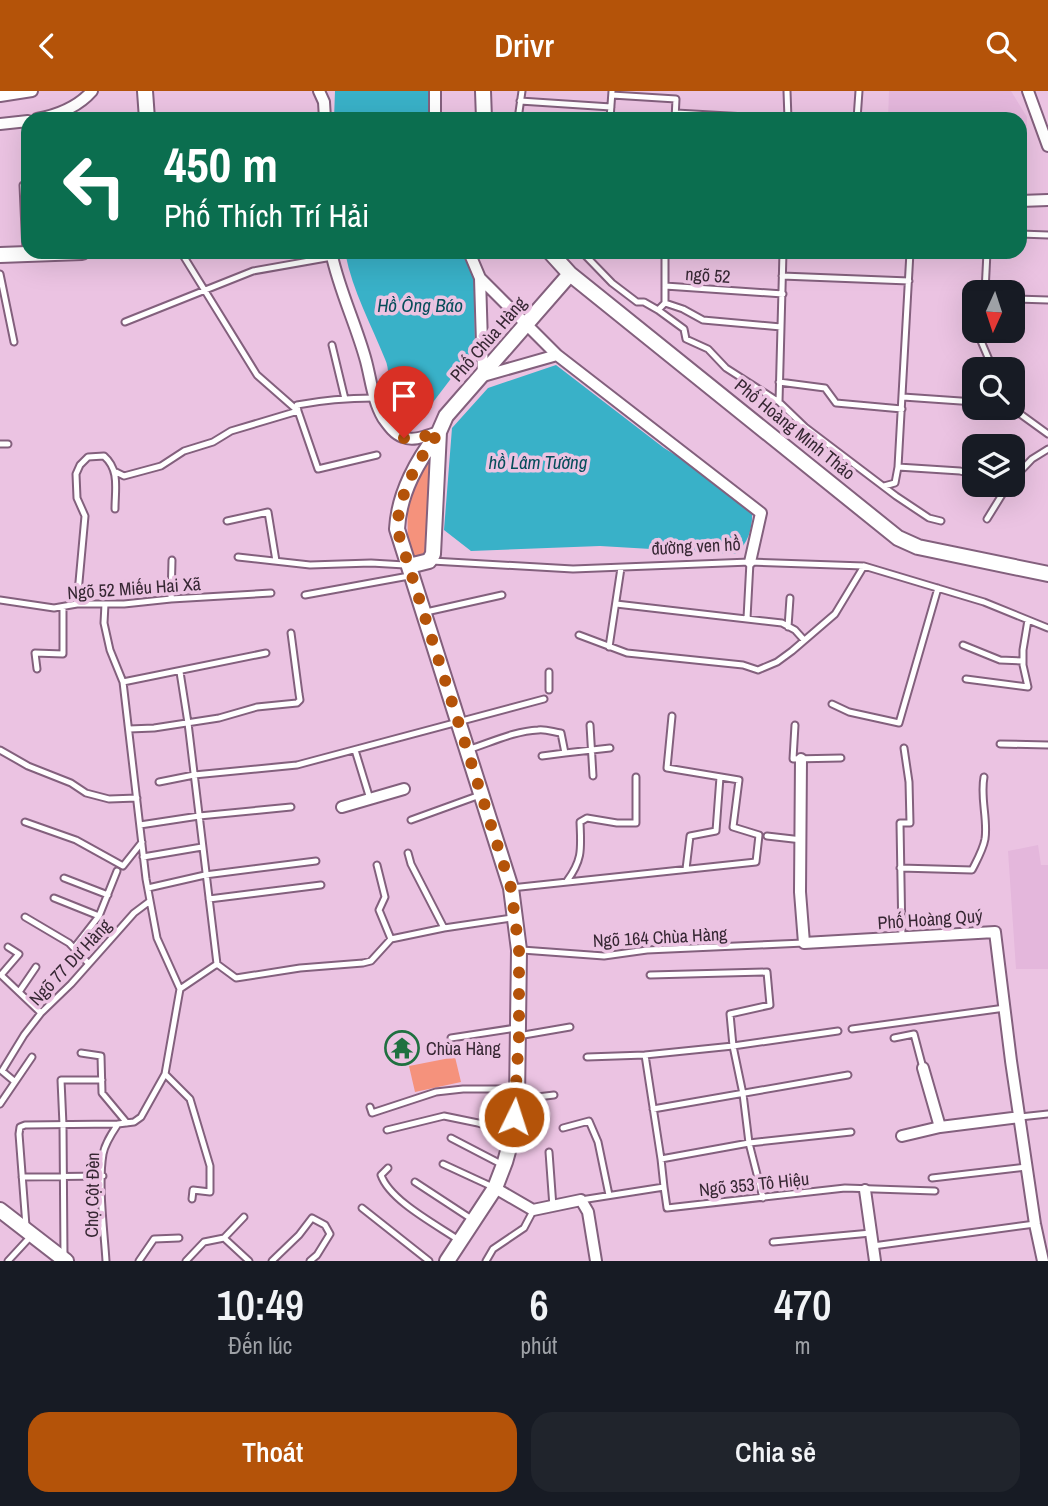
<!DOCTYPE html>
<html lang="vi">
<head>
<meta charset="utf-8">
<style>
  :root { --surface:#171b24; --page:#20242c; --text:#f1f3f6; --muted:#9ea1a6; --accent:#b45309 }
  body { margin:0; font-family:"Archivo Narrow",sans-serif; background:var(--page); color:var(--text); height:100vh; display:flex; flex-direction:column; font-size:26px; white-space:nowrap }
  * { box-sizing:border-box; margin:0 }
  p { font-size:23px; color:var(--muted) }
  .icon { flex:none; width:38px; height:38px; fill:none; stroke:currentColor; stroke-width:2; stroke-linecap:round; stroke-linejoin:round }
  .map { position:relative; height:1170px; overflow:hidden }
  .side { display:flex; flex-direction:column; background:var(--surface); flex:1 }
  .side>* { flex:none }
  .guide { position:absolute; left:21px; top:21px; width:1006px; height:147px; border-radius:21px; box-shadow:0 7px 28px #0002; background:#0b6e4f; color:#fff; overflow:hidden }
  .needle { width:46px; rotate:183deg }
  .controls { position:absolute; left:962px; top:189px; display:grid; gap:14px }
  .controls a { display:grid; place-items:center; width:63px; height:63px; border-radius:14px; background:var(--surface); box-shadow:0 7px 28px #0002; font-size:35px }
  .pin { position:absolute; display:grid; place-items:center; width:60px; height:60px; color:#fff; margin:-72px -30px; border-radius:50% 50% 50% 0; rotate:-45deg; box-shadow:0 0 7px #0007 }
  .pin .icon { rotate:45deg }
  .me { position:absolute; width:77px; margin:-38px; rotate:4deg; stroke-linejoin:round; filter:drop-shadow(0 0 5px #0008) }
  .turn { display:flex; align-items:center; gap:24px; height:147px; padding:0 28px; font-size:32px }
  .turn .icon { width:91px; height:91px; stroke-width:2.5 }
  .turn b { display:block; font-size:49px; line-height:60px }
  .eta { display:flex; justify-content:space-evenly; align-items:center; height:119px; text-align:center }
  .eta b { font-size:42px; font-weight:600; line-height:49px }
  .cta { display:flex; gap:14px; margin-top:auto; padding:14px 28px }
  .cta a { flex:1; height:80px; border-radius:21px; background:var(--accent); color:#fff; font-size:28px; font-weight:600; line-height:80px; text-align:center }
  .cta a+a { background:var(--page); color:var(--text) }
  header { display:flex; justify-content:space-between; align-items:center; height:91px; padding:0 28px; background:var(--accent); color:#fff; font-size:32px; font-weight:600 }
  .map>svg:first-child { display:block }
</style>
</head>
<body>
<header><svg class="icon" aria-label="back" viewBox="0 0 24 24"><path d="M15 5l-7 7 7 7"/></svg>Drivr<svg class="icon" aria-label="search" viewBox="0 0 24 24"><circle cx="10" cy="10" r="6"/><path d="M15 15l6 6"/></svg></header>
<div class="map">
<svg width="1048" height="1170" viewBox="0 0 1048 1170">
  <rect width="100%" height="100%" fill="#ebc3e2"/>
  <path fill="#e4b7dc" d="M889,0H1011L1027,26V90L1020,89V28H888Z
    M1038,754L1041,774H1048V878H1016L1008,760Z"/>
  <path fill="#f5927c" d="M430,364L436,368L427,406L429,456L422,465H413L408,455L407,408Z
    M455,966L461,991L415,1001L409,975Z"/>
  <path fill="#39b1c8" d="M335,0H428L430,28H334Z
    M345,161H466L474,187L475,256L421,327L415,329C403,324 397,312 392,300C387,290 390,279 385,268C371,233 352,199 345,161Z
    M556,274L664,357L711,386L752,419C753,436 749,451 736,463L600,455L471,460L444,439L452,337L488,297Z"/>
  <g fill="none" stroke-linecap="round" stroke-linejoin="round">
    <g stroke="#83607d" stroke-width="9">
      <path id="service" d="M787,0L788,28
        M612,4L676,8L675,28
        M520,10L611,16
        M676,22L780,28
        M518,28L522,0
        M610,28L612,0
        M857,28L859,0
        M23,94L26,161
        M1020,143L1048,144
        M181,161L257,284L298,320L318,378L377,364
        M582,161L612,192L637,211H644L658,219L684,238L686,248L708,258L726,277L779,311L805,336L896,405L929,427L941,430
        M0,183L14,251
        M782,185L909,190
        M665,195L783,203
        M985,201L987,161
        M1013,208L1048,209
        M665,212L683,218L703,229L781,236
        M658,219L665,212V161
        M125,231L253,180L332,166
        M980,240L981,250L993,278
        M332,254L345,308
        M779,291L825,297L836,312L902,318
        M903,306L975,311
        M779,311L783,161
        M1012,317L1048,343
        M298,320L297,314C323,309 348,307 374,307
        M0,353H8
        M898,376L960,380L975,384
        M116,381L124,385L161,375L184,360L213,351L231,340L298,320
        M1013,388L1032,368L1048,358
        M884,395L895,392L898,376L910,161
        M987,428L1008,394
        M227,430L268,421L276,470
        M238,466L310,474L371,472L405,474
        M432,470L573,478L750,471L864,475L984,511L1048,537
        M305,504L409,485
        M171,508L172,469
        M0,509L54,517L77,513H124L171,508L271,502
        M77,513L85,425L77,407L76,383L80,374L88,366L104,365C120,379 115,398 115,418
        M105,513L104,532L110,559L123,591
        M616,513L782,532L795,539L804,549
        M426,521L502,504
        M747,527L750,471
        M788,536L790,507
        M579,544L627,562L743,574L758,579L777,571L792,560L835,523L864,475
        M963,554L1000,569L1023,570
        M609,556L621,477
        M37,578L35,562L63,563V516
        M180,581L188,632L217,873L180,898
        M966,588L1028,596L1023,574V559L1028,529
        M549,599V581
        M832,613L849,621L899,632L938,497
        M590,634L593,685
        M795,634L793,668L841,667
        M129,638L154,637L219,627L257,616L297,612L300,609L299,603L291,542
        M1000,653L1048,654
        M470,658C492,651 515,640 538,639C546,638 553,641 561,642L565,662L610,657
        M0,659L28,675L71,692L86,702L109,708L137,707
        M355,659L370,708
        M542,665L565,662
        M159,691L194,684L297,674L544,608
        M411,729L480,704
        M25,731L76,749L123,775L142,751
        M140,734L199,725L291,716
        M767,745L802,749
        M408,762L411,773L444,837
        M143,766L202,756
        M377,774L385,806L379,819L391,848
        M900,777L972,779C977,769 983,759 985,748C988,728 980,707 984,686
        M686,778L690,745L716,740L720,686
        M64,787L108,804
        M567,790C583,768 581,758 580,731L587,727L617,732H636V686
        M148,797L205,784L316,770
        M511,797L756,771L759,744L733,736L739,689L667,677L672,625
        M54,807L99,825
        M209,808L321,794
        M25,826L69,852L88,872
        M902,847L900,732H910L909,691L904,657
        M8,856L19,863L1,884L41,922
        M74,857L99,825L117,780
        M522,859L604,865L647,859L804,852
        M217,873L236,887L300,877L363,872L371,870L391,848L444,837L512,827
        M650,884L767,881L770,914L730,923L733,955L645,964L661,1068L749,1052L851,1041
        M19,901L36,876
        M852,938L1005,917
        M518,945L570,936
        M451,947L516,937
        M894,947L914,943L923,977
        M81,962L101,965L102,1002L127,1032
        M587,966L645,964
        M165,983L190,1008L210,1075V1101L193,1099L192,1108
        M14,990L2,980L24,944L41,922L71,893L134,822L150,810
        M520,1008L554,1004
        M0,1013L32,966
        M370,1016L372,1022L436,1001L463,998H517
        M653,1018L848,984
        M1020,1026L1048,1023
        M563,1037L589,1030L598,1051L609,1104
        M387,1039L444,1025L478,1032L512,1043
        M451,1047L501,1073
        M549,1061L553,1116
        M443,1073L495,1097
        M388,1077L381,1084C390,1110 437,1134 460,1150
        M22,1086L103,1085
        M932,1087L1026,1076
        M415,1091L473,1129
        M664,1096L667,1117L845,1097L935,1100
        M763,1107L749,1052L743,1003L733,955L838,940
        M581,1109L664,1096L661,1068
        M362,1117L429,1170
        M26,1135L19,1043L20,1036L25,1034L118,1033
        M224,1147L249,1170
        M773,1151L871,1142
        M873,1155L1035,1133
        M64,1166L63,1034L61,989H102
        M8,1170L32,1144
        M106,1170C104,1138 98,1094 103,1063C105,1052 112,1042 118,1033L134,1031L141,1026L165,983L180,898L157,847L146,788L123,591L266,562
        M139,1170L154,1148L179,1147
        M186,1170L204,1151L224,1147L244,1126
        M272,1170L299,1144L312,1127L325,1134L330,1143L317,1164L310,1170
        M486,1170L493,1158L524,1137L533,1120"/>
    </g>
    <g stroke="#83607d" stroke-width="14">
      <path id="minor" d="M319,0L324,11L325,28
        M1028,0L1048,55
        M0,5L32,0
        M37,28C58,24 78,16 92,0
        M435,28V0
        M0,33L28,30
        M1020,110L1048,109
        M331,161C339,199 356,233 366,270C371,289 373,310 383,327C388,334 394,343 403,346C414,351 428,344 439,341
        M469,161L480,187L483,285L557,264L761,422L750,471
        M480,187L557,264
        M801,668L800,801L804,852L995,841L1011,970L1035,1133L1043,1170
        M342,716L404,698
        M923,977L940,1036
        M902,1045L940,1036L1020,1026
        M495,1097L533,1119L581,1109L588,1121L596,1170
        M865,1099L875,1170"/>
    </g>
    <g stroke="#83607d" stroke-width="18">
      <path id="tertiary" d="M145,0L147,28
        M483,0L484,28
        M550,161L570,183L898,447L918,456L1048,483
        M0,164L82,161
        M439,341C418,369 399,401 397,438L511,797L519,859L517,1009L512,1046L505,1071L495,1097L447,1170
        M409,475L429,470L433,463L439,341L446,325L570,183
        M0,1119L66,1170"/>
    </g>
    <use href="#service" stroke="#fff" stroke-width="5"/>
    <use href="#minor" stroke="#fff" stroke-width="10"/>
    <use href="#tertiary" stroke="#fff" stroke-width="14"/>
  </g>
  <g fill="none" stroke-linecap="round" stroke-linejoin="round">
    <path stroke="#b45309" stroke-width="12" stroke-dasharray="0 21.6" d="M404,347H418L439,341C418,369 399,401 397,438L511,797L519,859V945L514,1026"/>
  </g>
  <defs>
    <g id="temple-ring" transform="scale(1.75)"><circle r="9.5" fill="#ebc3e2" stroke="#1f7040" stroke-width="1.5"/><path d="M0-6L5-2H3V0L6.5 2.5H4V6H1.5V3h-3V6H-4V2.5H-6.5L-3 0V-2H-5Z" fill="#1f7040"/></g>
  </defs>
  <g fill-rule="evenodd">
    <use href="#temple-ring" x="402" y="957"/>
  </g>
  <g text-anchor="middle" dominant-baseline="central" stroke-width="7" stroke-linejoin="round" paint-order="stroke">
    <g font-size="18" fill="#362733" stroke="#ebc3e2">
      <text transform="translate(708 184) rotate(4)">ngõ 52</text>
      <text transform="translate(488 248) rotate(-49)">Phố Chùa Hàng</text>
      <text transform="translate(795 338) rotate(39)">Phố Hoàng Minh Thảo</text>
      <text transform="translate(696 455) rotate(-3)">đường ven hồ</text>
      <text transform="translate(134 497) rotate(-4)">Ngõ 52 Miếu Hai Xã</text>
      <text transform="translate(930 828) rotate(-4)">Phố Hoàng Quý</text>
      <text transform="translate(660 846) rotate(-3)">Ngõ 164 Chùa Hàng</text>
      <text transform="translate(70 871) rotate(-47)">Ngõ 77 Dư Hàng</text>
      <text transform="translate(754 1093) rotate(-6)">Ngõ 353 Tô Hiệu</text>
      <text transform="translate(92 1104) rotate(-89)">Chợ Cột Đèn</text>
    </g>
    <g font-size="18" fill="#362733" stroke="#ebc3e2" text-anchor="start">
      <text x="426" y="957">Chùa Hàng</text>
    </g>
    <g font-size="19" font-style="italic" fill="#064d5a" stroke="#ebc3e2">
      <text x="420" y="214">Hồ Ông Báo</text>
      <text x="538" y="371">hồ Lâm Tường</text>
    </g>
  </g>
</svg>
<div class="controls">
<a><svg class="needle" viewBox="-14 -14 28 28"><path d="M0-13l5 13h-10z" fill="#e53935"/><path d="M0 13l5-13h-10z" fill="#9ea1a6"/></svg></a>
<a><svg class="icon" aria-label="search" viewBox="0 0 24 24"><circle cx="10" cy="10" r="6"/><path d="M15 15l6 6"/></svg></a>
<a><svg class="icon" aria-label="layers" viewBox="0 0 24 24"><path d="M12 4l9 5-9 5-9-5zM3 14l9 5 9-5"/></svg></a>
</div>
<div class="pin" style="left:404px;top:347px;background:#d93025"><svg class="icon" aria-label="arrive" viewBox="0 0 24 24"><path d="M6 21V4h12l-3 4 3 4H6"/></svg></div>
<svg class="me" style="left:514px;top:1026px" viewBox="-20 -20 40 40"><circle r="17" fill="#b45309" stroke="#fff" stroke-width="3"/><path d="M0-11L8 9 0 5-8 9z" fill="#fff"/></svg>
<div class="guide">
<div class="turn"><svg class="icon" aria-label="left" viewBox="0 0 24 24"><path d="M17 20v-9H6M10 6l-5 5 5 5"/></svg><div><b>450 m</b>Phố Thích Trí Hải</div></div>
</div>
</div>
<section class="side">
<div class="eta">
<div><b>10:49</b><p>Đến lúc</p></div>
<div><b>6</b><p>phút</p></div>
<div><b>470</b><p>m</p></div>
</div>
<div class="cta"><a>Thoát</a><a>Chia sẻ</a></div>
</section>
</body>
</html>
